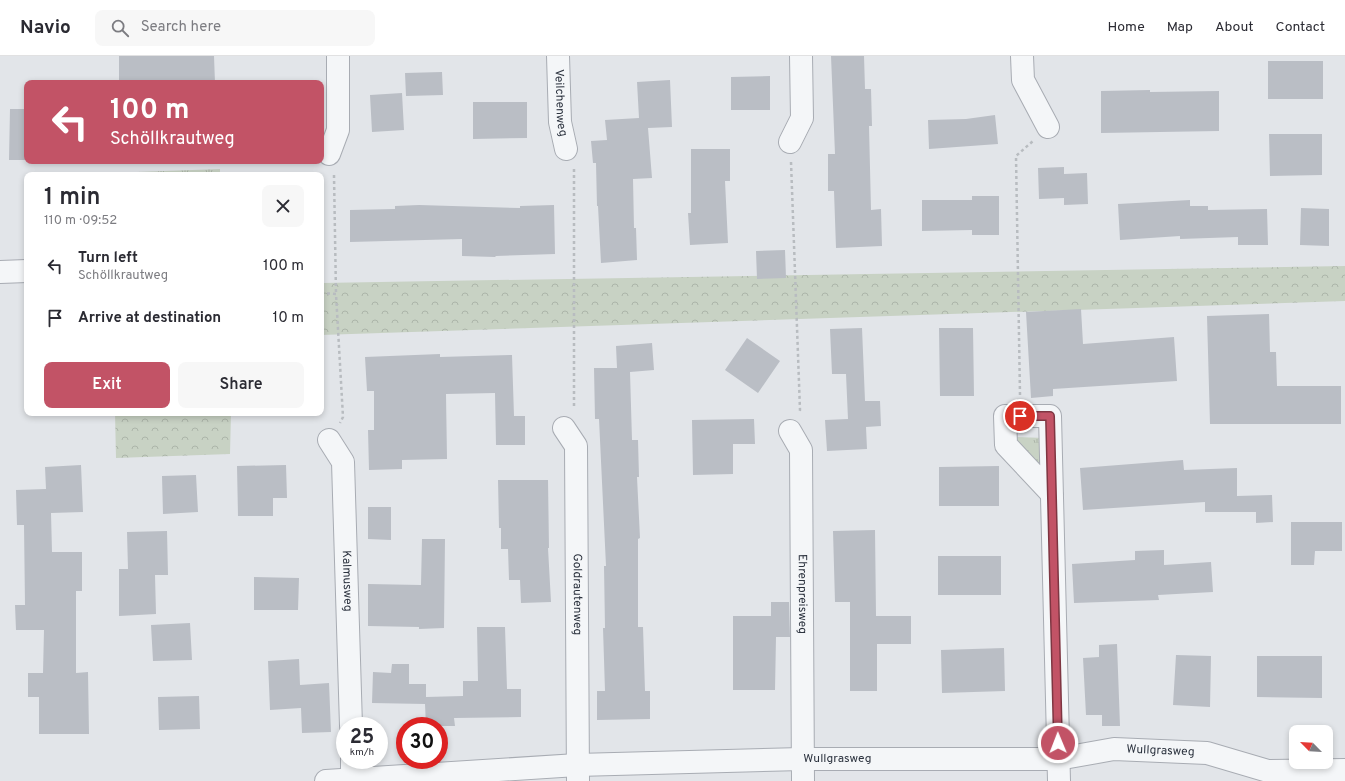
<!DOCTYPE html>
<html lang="en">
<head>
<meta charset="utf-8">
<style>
  :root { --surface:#fff; --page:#f7f7f7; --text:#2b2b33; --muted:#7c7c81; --line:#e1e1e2; --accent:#c25366 }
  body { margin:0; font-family:Overpass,sans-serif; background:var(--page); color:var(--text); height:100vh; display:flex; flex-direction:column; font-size:15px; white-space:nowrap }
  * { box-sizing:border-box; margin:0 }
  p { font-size:13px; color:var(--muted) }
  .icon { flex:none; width:22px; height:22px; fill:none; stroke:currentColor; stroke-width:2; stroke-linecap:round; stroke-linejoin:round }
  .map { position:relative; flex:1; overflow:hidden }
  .side { position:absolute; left:24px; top:116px; width:300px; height:244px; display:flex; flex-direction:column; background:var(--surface); border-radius:8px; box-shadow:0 2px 6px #0003 }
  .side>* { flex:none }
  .banner { position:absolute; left:24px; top:24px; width:300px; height:84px; border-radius:8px; box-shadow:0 2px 6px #0003; background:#c25366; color:#fff; overflow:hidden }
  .needle { width:26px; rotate:294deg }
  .buttons { position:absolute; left:1289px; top:669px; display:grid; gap:8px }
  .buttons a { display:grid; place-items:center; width:44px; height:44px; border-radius:8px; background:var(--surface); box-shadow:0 2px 6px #0003; font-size:20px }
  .speed { position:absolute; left:336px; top:661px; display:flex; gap:8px; font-size:20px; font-weight:700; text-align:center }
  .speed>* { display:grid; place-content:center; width:52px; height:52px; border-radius:50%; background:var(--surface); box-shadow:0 2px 6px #0003; line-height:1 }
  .speed small { font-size:10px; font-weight:400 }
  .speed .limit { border:6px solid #d22; background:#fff; color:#111 }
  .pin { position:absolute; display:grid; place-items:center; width:34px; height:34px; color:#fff; margin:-17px; border:2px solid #fff; border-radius:50%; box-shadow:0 1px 4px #0007 }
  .me { position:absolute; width:44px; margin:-22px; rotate:359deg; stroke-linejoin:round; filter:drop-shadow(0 0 3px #0008) }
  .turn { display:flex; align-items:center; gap:14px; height:84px; padding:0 20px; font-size:18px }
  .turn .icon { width:52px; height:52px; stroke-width:2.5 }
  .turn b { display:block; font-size:28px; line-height:34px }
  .round { display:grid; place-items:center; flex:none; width:42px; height:42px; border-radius:8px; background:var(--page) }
  .headline { display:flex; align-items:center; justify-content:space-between; height:68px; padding:0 20px }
  h1 { font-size:24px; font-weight:600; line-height:30px }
  .primary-button { display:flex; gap:8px; margin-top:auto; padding:8px 20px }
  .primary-button a { flex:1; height:46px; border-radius:8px; background:var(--accent); color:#fff; font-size:16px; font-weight:600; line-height:46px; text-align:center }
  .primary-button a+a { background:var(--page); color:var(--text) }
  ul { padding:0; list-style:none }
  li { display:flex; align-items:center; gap:12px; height:52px; padding:0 20px }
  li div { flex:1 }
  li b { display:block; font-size:15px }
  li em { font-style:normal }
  header { display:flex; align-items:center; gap:24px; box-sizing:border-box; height:56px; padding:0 20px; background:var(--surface); border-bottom:1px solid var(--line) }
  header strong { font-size:19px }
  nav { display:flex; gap:22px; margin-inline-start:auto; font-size:14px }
  .search { width:280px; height:36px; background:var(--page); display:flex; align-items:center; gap:10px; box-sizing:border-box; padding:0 14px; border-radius:8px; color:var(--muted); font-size:15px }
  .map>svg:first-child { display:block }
</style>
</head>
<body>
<header>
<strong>Navio</strong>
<div class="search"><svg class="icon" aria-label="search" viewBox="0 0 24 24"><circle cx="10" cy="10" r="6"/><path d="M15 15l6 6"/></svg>Search here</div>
<nav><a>Home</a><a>Map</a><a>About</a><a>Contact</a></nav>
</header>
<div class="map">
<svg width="1345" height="725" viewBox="0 0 1345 725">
  <defs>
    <pattern id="grass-tufts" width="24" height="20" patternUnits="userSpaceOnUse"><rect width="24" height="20" fill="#c8d2c4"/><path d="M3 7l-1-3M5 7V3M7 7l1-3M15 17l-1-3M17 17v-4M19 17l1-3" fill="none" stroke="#acb5a9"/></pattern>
    <pattern id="forest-crowns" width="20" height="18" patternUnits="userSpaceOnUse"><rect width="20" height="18" fill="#c8d2c4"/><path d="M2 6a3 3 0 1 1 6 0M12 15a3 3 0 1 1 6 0" fill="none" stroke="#acb5a9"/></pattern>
  </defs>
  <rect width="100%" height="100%" fill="#e2e5e9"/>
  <path fill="url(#grass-tufts)" d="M220,113V119H109V117Z
    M1015,381L1045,382V414L1015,385Z"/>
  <path fill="url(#forest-crowns)" d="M1345,210V245L321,279V227Z
    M115,357H231L230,398L116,402Z"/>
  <path fill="#babec5" d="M119,0H214L215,27H119Z
    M831,0H864L865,33H871L872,70H869L871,154L881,153L882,190L836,192L834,135H828V98H835Z
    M1268,5H1323V43H1268Z
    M442,16L443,39L406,40L405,17Z
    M770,20V54H731V21Z
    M670,24L672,71L648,72L652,122L633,123L634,172H636L637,204L601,207L598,150H597L596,107H593L591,85L607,84L605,64L639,62L637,26Z
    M1150,34V36L1219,35V75L1101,77V35Z
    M402,37L404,74L372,76L370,39Z
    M473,46H527V82L473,83Z
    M10,53H27V104H9Z
    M995,59L998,88L929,93L928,64L966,63Z
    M1269,78H1322V119L1270,120Z
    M691,93H730V125H725L728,187L690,189L688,157H691Z
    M1064,111V118L1087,117L1088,148L1064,149V142L1039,143L1038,112Z
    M972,140H999V179H972V174L922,175V144H972Z
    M1190,144V150H1208V154L1267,153L1268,189H1238V181L1180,183V180L1120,184L1118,148Z
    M419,149L520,152V150L554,149L555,198L496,200L495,201L462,200V183L350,186V154L395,153V150Z
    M1301,152L1329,153V190L1300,189Z
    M785,194L786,222L757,223L756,195Z
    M1081,253L1083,288L1174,281L1177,325L1053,333V340L1031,342L1026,256Z
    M1269,258L1270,296H1276L1277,330H1341V368H1210L1207,260Z
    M862,272L865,345H880L881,370L866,371L867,393L827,395L825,364L848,363L846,318H832L830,273Z
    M939,272H973L974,340H940Z
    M747,282L780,305L758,337L725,314Z
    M652,287L654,314L630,316L632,384H638L639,421H637L640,482L638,483V571H643L645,635H650V663L597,664V635H605L603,572H605L604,510H606L599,363H595L594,312H617L616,290Z
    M440,298V301L512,299L514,360H525V389H496L495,337L446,338L447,403L402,404V413L369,414L368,374H374V335H367L365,301Z
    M754,363L755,388H733V418L693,419L692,364Z
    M1183,404L1184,414L1237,412V440L1272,439L1273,466L1256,467V456H1205V446L1083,454L1080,412Z
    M81,409L83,456L51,457L52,496H82V535H76V617L88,616L89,678H39V641H28V617H43L44,574H16L15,549H25L24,469H17L16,434L46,433L45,411Z
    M286,409L287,442H273V460H238L237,410Z
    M999,410V450H939V411Z
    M196,419L198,456L163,458L162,420Z
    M498,424H548L549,492H548L551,546L521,547L520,524H509L508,493H501V472H499Z
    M368,451H391V484L368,483Z
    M1291,466H1342V495H1315L1314,509H1291Z
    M875,474L876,560H911V588H877V635H850V546H835L833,475Z
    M167,475L168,519H155L156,558L119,560V513H128L127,476Z
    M422,483H445L444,572L419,573V571L368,570V528L421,529Z
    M1164,494V509L1211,506L1213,536L1158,539L1159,544L1074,547L1072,508L1135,504V495Z
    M938,500H1001V539H938Z
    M254,521L299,522L298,554H254Z
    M771,546H789L790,581H776L775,634H733V560H771Z
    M190,567L192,604L153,605L151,569Z
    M477,571H505L507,633H521V661L454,662L455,670H426L425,648L372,647L373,616L391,617L392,608H409V628H426V641L463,640V625H478Z
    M1117,588L1120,670H1102V659H1086L1083,602L1099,601V589Z
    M1004,592L1005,635L942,637L941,594Z
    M1176,599L1211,600L1210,651L1173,649Z
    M1257,600H1322V642L1257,641Z
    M299,603L300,629L329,627L331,676L302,677L301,652L270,654L268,605Z
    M199,640L200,673L159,674L158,641Z"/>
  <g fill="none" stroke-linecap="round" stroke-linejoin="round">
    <g stroke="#a8acb3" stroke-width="24">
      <g id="minor">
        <path id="s1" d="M558,0L560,66L566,93"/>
        <path d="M1022,0L1023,24L1048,71"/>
        <path d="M790,86L802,62L801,0"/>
        <path d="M329,98L338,74V0"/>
        <path d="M0,216L27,215"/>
        <path id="s2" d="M564,372L576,390L578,725"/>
        <path id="s3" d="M790,375L801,394L803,725"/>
        <path id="s4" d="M329,384L343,406L351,670"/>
        <path d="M1052,438L1006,389L1005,360H1050L1059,725"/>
        <path d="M352,704V725"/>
        <path id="s5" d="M326,725L577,709L802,703H1058L1114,693L1207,697L1268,715L1345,714"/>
      </g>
    </g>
    <path stroke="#b8bcc0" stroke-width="2.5" stroke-dasharray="3 3" stroke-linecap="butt" d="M791,106L800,354L799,357
      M574,113V352
      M334,119L336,238
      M321,237L336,238L343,361L340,367
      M1020,339L1016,100L1033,85"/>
    <use href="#minor" stroke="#f4f6f8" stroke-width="22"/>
  </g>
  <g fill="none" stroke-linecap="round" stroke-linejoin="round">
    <g stroke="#7e3642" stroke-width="10">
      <path id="route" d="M1020,360H1050L1058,687"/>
    </g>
    <use href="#route" stroke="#c25366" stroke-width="7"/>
  </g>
  <g text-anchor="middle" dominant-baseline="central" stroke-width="3.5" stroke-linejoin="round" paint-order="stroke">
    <g font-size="12" fill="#2c333f" stroke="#f1f4f7">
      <text stroke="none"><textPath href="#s1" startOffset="47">Veilchenweg</textPath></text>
      <text stroke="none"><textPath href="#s4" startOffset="145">Kalmusweg</textPath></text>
      <text stroke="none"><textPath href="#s3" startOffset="166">Ehrenpreisweg</textPath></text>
      <text stroke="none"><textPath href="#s2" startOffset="170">Goldrautenweg</textPath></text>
      <text stroke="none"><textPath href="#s5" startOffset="836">Wullgrasweg</textPath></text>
      <text stroke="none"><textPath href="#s5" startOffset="512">Wullgrasweg</textPath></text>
    </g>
  </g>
</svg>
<div class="buttons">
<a><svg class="needle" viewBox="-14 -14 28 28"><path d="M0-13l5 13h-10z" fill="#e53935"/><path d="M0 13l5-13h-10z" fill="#7c7c81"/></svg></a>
</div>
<div class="speed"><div>25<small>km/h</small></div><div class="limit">30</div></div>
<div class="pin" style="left:1020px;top:360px;background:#d93025"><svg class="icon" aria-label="arrive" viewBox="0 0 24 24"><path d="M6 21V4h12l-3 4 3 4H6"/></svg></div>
<svg class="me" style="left:1058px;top:687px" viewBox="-20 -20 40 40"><circle r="17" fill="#c25366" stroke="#fff" stroke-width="3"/><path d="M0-11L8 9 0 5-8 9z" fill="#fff"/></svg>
<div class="banner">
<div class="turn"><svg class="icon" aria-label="left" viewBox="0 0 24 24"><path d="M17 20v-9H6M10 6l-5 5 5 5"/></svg><div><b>100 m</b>Schöllkrautweg</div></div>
</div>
<section class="side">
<div class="headline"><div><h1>1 min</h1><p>110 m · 09:52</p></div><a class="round"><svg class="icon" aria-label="close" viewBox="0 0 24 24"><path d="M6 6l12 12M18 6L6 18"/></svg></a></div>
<ul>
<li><svg class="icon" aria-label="left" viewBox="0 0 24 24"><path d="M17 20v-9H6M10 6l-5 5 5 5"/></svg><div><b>Turn left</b><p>Schöllkrautweg</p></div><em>100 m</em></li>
<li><svg class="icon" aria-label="arrive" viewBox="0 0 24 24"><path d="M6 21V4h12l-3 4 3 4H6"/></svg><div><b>Arrive at destination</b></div><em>10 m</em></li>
</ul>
<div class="primary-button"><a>Exit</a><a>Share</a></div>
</section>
</div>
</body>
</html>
